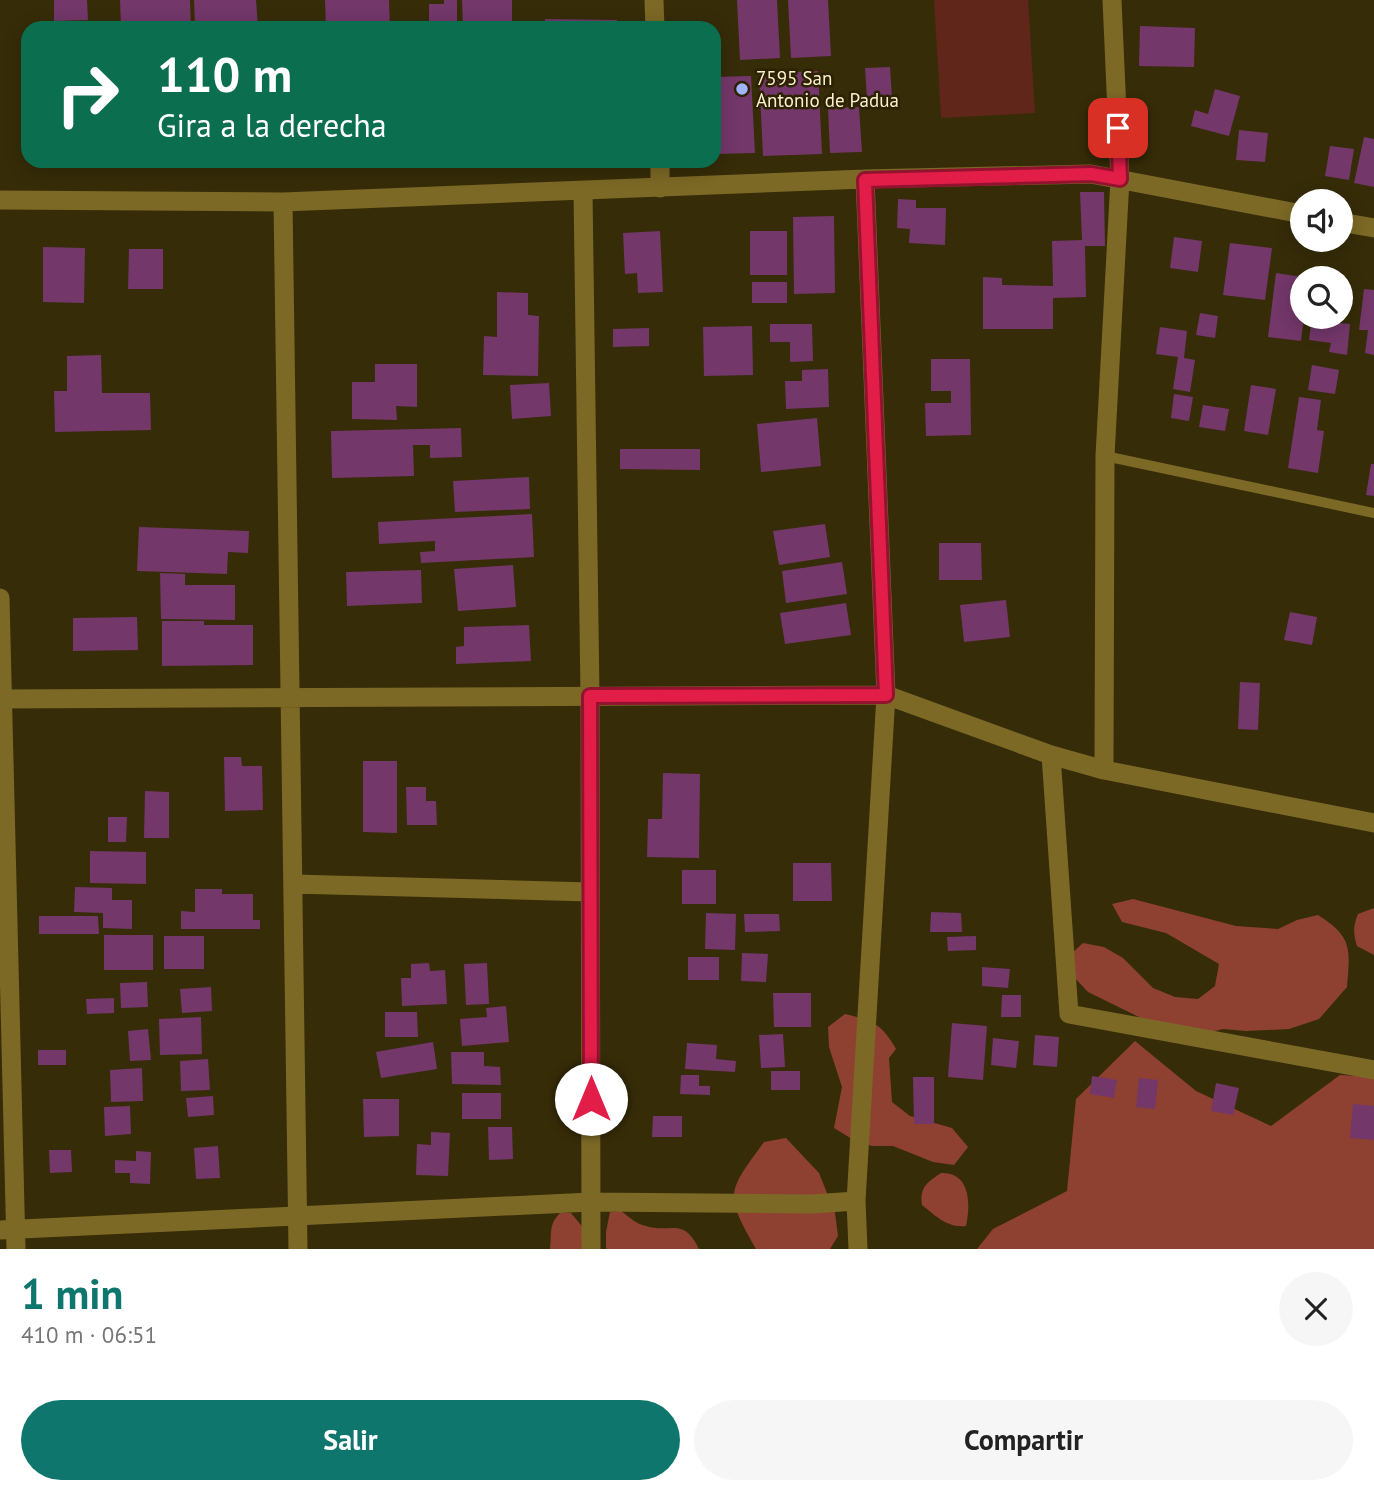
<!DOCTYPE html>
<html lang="es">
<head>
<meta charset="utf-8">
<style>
  :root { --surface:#fff; --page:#f6f6f6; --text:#222; --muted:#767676; --accent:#0f766e }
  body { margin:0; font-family:"PT Sans",sans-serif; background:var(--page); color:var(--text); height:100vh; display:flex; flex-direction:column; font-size:26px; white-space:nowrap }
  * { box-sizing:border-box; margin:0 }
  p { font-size:23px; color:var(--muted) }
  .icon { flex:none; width:38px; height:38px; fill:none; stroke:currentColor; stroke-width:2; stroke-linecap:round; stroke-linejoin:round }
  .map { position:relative; height:1249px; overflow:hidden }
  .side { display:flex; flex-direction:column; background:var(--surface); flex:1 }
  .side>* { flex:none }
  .guide { position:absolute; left:21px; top:21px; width:700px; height:147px; border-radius:21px; box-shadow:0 4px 18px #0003; background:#0b6e4f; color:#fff; overflow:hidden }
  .fabs { position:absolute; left:1290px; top:189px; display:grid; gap:14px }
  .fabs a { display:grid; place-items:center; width:63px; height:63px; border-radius:50%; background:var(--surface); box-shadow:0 4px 18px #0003; font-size:35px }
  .pin { position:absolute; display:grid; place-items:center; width:60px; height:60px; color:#fff; margin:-30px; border-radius:14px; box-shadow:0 4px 10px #0006 }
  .me { position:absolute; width:77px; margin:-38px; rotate:0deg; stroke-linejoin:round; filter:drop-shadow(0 0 5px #0008) }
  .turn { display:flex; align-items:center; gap:24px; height:147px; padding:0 21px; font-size:32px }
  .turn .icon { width:91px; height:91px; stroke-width:2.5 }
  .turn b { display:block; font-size:49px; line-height:60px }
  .round { display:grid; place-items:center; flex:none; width:74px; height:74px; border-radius:37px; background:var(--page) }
  .head { display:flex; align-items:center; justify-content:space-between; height:119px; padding:0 21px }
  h1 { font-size:42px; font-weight:700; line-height:52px; color:var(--accent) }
  .button { display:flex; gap:14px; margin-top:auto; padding:14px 21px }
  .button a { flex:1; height:80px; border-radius:42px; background:var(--accent); color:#fff; font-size:28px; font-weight:700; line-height:80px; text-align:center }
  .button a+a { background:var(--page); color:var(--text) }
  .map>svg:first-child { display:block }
</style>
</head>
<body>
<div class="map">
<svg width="1374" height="1249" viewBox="0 0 1374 1249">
  <rect width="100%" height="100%" fill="#362c08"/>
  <path fill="#60261a" d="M934,0H1028L1035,113L941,118Z"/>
  <path fill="#8f4131" d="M1133,899L1236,926L1278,929L1297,920L1318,915C1353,937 1350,949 1347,987L1319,1019L1289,1029L1246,1031L1223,1029L1203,1034L1145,1020L1088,992L1073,976L1068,957L1083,943L1104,947L1123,958L1153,988L1175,997L1198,999L1215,986L1219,964L1166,933L1122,922L1112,904Z
    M1374,908V955L1357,946C1353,934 1353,926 1358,914Z
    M845,1014C873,1021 881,1023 896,1049L889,1058L892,1102L910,1116L952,1128L968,1147L954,1165L933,1162L893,1146H872L852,1139L834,1128L842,1087L829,1047L828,1027Z
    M1135,1041L1196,1091L1271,1126L1340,1075L1374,1077V1249H977L993,1229L1067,1191L1076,1099Z
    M786,1138L819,1173L835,1213L838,1236L830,1249H756C724,1193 727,1193 764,1142Z
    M941,1173C970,1172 971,1203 966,1226C947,1228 936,1216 922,1205C919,1187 928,1182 941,1173Z
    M621,1211C629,1217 636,1224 646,1226C671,1234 683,1216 699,1249H606V1232L610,1212Z
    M560,1213H571L585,1230L586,1249H550C552,1234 548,1225 560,1213Z"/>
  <path fill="#73376a" d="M54,0H87L88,20L54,21Z
    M120,0H190L191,27L121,28Z
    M194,0H256L258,28H195Z
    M325,0H389L390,28H326Z
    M444,0H457V21L429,22V4H444Z
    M462,0H512V28H463Z
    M737,0H777L780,58L740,60Z
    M788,0H828L831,56L791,58Z
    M545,19L617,20V28H545Z
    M515,23H540V28H515Z
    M1140,26L1195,28L1194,67L1139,66Z
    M890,67L892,98L867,99L865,68Z
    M818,71L822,154L763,156L759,74Z
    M751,76L755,153L714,154V77Z
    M1215,89L1240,96L1229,136L1191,126L1195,110L1208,114Z
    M859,107L862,152L830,153L828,108Z
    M1239,130L1268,133L1265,162L1236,160Z
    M1364,137L1374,139V187L1354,183Z
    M1330,146L1354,149L1349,180L1325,176Z
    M1080,192H1104L1105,246H1085L1086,297L1053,298V329H983V277L1002,278V285L1053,286L1052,241L1082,240Z
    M898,199L916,200V208H946L945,245L909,243L910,229L897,228Z
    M834,216L835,293L794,294L793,217Z
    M660,231L663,292L638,293L637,273L625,274L623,233Z
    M750,231H787V275H750Z
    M1174,237L1202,241L1198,272L1170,268Z
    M1230,243L1272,248L1265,300L1223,295Z
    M43,247L85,248L84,303L43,302Z
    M129,249H163V289H128Z
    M1276,273L1302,277V317H1304L1301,341L1268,337Z
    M1340,280L1345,281L1342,302H1340Z
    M752,282H787V303H752Z
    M1364,289L1374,290V355L1365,353L1368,330H1359Z
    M497,292L528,293V315L539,316L538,376L483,375L484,336L497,337Z
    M1200,313L1218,316L1215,338L1196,335Z
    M1312,317H1340L1339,323L1350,324L1347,355L1329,352L1331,343L1309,340Z
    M770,324H812L813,361L790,362V342H770Z
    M752,326L753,375L704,376L703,327Z
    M1160,327L1187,331L1184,358L1195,360L1190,392L1173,389L1178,357L1156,354Z
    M649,328V346L613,347V329Z
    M101,355L102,393H150L151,430L55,432L54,391H67V356Z
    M931,359H970L971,435L926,436L925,403H951V391H931Z
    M375,364H417V407L396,406L397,420L352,419V382H375Z
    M1312,365L1339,370L1335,394L1308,390Z
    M828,369L829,407L786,409L785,381H802V370Z
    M549,383L551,416L512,419L510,385Z
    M1251,385L1276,389L1268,435L1244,431Z
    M1174,394L1193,397L1189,421L1171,418Z
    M1299,397L1321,400L1317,430L1324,431L1318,473L1288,468Z
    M1203,405L1229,409L1225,431L1199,427Z
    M817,418L821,466L761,472L757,424Z
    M461,428L462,457L430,458V445H413L414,476L332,478L331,431Z
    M620,449H700V470L620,469Z
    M1371,464H1374V496L1366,495Z
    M529,477L530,509L455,512L453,481Z
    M532,514L534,557L421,563L420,552L435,551V541L379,544L378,522Z
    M825,524L830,557L779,565L773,531Z
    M139,527L249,531L248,553L228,552L227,574L137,571Z
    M939,543H981L982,580H939Z
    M842,562L847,594L786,603L782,571Z
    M513,565L516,607L458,611L454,569Z
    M421,570L422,603L347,606L346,572Z
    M160,573L185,574V585H235V620L161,619Z
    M1006,600L1010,637L964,642L960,605Z
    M846,603L851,635L785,644L780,613Z
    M1290,612L1317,617L1312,645L1284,640Z
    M137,617L138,650L73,651V618Z
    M162,621H204V625H253V665L162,666Z
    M529,625L531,661L456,664V647L464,646V627Z
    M1240,682L1260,683L1258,730L1238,729Z
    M224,757H241L242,766H262L263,810L225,811Z
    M363,761H397V833L363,832Z
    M663,773L700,774L699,858L647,857L648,819H662Z
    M406,787H426V801H436L437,825H407Z
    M145,791L169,792V838H144Z
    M108,817H127L126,842H108Z
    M90,851L146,852V884L90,883Z
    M793,863H831L832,901H793Z
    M682,870H716V904H682Z
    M75,887L112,888V900H132V929L103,928V913L74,912Z
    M195,889H222V894H253V920H260V929H181V911L195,912Z
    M931,912L961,913L962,932H930Z
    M706,913L736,914L735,950L705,949Z
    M744,914H779L780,931L745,932Z
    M39,916H98L99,934H39Z
    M104,935H153V970H104Z
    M164,936H204V969H164Z
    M976,936V950L948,951L947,937Z
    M742,953L768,954L766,982L741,981Z
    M688,957H719V980H688Z
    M429,963L430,971L445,970L447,1004L402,1006L401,978H411V964Z
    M487,963L489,1004L466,1005L464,964Z
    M982,967L1010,969L1008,988L982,986Z
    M147,982L148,1007L121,1008L120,983Z
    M211,987L212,1011L182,1013L180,989Z
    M773,993H811V1027H774Z
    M1002,995H1021V1017H1001Z
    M114,998V1013L87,1014L86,999Z
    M506,1006L509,1042L462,1046L460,1019L487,1017L486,1008Z
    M385,1012H417L418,1037H385Z
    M201,1017L202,1054L160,1055L159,1019Z
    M952,1023L987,1026L983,1080L948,1077Z
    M148,1029L151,1060L130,1061L128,1031Z
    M783,1034L785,1067L761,1068L759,1035Z
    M1035,1035L1059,1037L1057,1067L1033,1065Z
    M993,1038L1019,1041L1016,1068L991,1065Z
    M433,1042L437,1069L381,1078L376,1052Z
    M687,1043L717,1045L716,1059L736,1061L735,1072L685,1069Z
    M38,1050H66V1065H38Z
    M451,1052H484V1066L500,1067L501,1085L452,1084Z
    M208,1059L210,1090L181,1091L180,1061Z
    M142,1068L143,1101L111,1102L110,1070Z
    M771,1071H800V1090H771Z
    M681,1075H699V1086H710V1095L680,1094Z
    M1092,1076L1117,1080L1114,1098L1090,1094Z
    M913,1077H934V1124H914Z
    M1139,1078L1158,1080L1155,1109L1136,1107Z
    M1216,1083L1239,1088L1233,1115L1211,1111Z
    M462,1093H501V1119H462Z
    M213,1096L214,1115L188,1117L186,1098Z
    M363,1099H399V1136L364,1137Z
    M1353,1104L1374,1106V1140L1350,1138Z
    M130,1106L131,1134L105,1136L104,1107Z
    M653,1116H682V1137H652Z
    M488,1127H512L513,1159L489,1160Z
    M431,1132L450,1133L448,1176L416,1175L417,1144L431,1145Z
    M218,1146L220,1178L196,1179L194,1148Z
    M49,1150H71L72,1172L50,1173Z
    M136,1151L151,1152L150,1184L130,1183V1173H115V1160L136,1161Z"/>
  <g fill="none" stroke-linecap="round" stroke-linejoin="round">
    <path stroke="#7c6926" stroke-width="10" d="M1105,456L1374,513"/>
    <path stroke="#7c6926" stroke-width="19" d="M654,0L655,28
      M660,161V188
      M583,191L590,696L591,1249
      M0,200L283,202L865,179L1091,174L1302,214
      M283,202L298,1249
      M1340,222L1374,228
      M0,598L16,1249
      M0,699L886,695L1051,755L1104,770L1374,823
      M1051,755L1069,1014L1374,1070
      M1104,770L1105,456L1120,179L1112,0
      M293,884L590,892
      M0,1230L591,1202L812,1204L856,1201
      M858,1249L856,1201L886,695L865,179"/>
  </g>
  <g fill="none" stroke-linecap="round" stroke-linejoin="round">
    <g stroke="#92132f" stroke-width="18">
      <path id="route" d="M591,1099L590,696L886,695L865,180L1091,174L1120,179L1118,128"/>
    </g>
    <use href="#route" stroke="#e11d48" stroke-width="12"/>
  </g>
  <circle fill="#a1b3fd" stroke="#2c2200" stroke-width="2.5" cx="742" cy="89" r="7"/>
  <g text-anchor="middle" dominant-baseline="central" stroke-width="5" stroke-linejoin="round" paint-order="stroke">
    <g font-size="19" fill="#faf1d0" stroke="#2c2200" text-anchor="start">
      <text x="756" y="78">7595 San<tspan x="756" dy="22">Antonio de Padua</tspan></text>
    </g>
  </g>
</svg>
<div class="fabs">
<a><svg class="icon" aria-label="sound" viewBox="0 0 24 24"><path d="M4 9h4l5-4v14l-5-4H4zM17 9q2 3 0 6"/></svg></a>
<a><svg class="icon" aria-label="search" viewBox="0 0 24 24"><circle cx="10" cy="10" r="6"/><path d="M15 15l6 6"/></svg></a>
</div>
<div class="pin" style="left:1118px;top:128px;background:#d93025"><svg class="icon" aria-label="arrive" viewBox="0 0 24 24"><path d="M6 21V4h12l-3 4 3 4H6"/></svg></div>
<svg class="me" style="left:591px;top:1099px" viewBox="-20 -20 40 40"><circle r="19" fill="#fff"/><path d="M0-13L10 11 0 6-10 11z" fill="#e11d48"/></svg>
<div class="guide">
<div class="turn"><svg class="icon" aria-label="right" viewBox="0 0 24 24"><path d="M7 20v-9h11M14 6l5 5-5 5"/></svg><div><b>110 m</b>Gira a la derecha</div></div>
</div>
</div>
<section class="side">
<div class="head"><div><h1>1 min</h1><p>410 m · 06:51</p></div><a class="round"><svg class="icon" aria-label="close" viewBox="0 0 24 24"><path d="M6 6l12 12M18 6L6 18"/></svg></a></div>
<div class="button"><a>Salir</a><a>Compartir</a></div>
</section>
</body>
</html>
